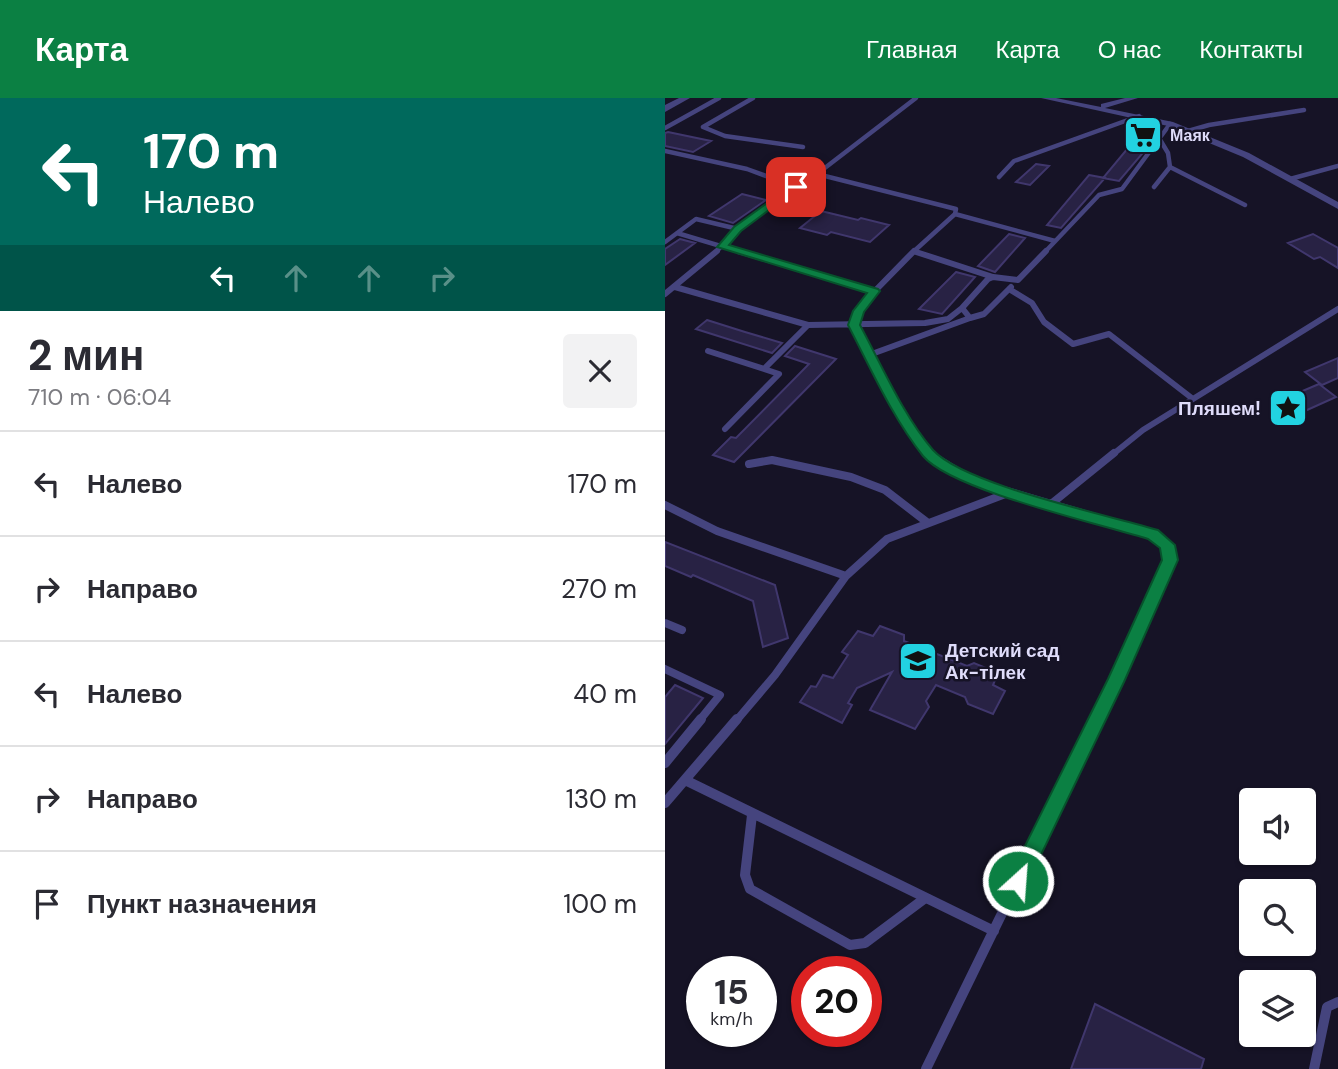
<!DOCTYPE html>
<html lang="ru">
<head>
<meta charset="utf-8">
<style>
  :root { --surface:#fff; --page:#f2f2f3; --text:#2b2b33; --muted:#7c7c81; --line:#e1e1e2; --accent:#0b8043 }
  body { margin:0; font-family:"DM Sans",sans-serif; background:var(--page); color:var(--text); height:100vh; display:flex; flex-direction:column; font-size:26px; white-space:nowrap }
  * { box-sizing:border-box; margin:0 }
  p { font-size:23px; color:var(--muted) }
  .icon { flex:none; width:38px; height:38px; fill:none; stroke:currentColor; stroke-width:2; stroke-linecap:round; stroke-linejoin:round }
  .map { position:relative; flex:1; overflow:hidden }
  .sheet { display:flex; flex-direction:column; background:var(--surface); width:665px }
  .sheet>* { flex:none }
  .guide { background:#00695c; color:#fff; overflow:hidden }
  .fabs { position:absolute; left:574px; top:690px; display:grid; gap:14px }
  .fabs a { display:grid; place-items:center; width:77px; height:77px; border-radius:7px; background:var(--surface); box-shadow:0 2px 5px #0004; font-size:35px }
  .speed { position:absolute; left:21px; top:858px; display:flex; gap:14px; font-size:35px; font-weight:700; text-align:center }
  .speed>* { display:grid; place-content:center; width:91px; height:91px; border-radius:50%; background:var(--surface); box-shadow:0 2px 5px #0004; line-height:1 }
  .speed small { font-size:18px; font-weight:400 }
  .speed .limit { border:10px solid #d22; background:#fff; color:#111 }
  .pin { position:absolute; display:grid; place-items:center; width:60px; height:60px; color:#fff; margin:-30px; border-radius:14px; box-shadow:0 4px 10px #0006 }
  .me { position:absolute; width:77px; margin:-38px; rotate:26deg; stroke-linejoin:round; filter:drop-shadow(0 0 5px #0008) }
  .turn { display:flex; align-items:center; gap:24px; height:147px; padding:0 28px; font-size:32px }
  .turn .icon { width:91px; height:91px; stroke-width:2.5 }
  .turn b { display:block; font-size:49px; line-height:60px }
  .lanes { display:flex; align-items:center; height:66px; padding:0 28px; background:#0003; justify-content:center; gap:35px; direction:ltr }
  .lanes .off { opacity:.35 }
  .round { display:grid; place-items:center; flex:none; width:74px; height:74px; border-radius:7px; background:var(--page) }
  .headline { display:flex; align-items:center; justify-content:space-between; height:119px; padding:0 28px }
  h1 { font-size:42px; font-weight:800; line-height:52px }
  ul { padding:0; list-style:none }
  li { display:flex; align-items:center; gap:21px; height:105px; padding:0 28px; border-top:2px solid var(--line) }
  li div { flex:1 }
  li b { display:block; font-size:26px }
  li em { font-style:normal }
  header { display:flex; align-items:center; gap:42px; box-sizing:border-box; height:98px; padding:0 35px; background:var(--accent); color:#fff }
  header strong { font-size:33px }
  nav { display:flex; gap:38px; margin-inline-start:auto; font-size:24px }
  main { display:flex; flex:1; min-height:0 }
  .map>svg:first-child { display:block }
</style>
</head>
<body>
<header>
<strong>Карта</strong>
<nav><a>Главная</a><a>Карта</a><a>О нас</a><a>Контакты</a></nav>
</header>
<main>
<section class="sheet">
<div class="guide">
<div class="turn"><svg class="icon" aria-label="left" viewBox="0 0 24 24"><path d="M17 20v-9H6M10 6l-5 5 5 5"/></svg><div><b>170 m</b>Налево</div></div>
<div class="lanes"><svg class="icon" aria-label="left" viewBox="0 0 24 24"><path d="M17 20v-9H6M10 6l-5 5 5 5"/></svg><svg class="icon off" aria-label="ahead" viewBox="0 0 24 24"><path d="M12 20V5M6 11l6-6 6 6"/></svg><svg class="icon off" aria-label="ahead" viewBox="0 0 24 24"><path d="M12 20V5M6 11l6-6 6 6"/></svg><svg class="icon off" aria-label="right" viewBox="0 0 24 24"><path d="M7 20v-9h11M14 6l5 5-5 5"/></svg></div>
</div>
<div class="headline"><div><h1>2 мин</h1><p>710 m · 06:04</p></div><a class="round"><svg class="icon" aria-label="close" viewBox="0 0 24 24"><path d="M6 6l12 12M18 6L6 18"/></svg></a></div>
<ul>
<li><svg class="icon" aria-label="left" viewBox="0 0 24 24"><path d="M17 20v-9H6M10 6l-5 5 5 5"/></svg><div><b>Налево</b></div><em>170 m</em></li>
<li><svg class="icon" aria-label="right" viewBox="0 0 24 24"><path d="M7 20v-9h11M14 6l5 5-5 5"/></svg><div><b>Направо</b></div><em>270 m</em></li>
<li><svg class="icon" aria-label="left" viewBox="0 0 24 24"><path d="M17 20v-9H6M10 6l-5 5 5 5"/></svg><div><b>Налево</b></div><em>40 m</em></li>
<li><svg class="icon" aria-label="right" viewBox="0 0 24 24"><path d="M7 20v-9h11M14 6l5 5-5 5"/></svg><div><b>Направо</b></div><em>130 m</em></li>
<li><svg class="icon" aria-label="arrive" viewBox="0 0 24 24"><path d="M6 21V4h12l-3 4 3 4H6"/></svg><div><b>Пункт назначения</b></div><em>100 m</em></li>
</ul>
</section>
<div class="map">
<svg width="673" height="971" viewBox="0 0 673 971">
  <rect width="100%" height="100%" fill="#161326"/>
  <path fill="#282244" stroke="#40376d" stroke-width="2" d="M483,26L494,29L478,49L481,50L477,56L454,83L438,80Z
    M3,34L46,43L28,54L0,48V35Z
    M371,66L384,68L365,87L351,84Z
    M424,77L440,80L396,130L382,127Z
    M77,96L101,102L68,125L44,118Z
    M156,113L193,122L196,120L224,127L205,144L166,134L162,137L135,130Z
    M344,136L360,140L330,174L313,168Z
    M648,136L673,150V170L655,159L649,161L623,145Z
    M15,141L30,145L0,167V151Z
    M291,174L310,179L277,216L254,211Z
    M42,222L80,234L117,245L107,255L31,231Z
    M130,248L171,261L69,364L48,357L66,339L71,340L144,266L120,258Z
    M673,260V280L657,287L640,274Z
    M654,286L671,299L631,317L614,303Z
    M0,444L110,487L123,540L98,549L88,503L28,477L26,479L0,468Z
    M215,528L239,537V543L302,568L309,565L333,575L328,587L340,593L328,616L303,606L300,599L271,587L261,603L264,609L250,631L205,612L227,574L192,590L183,605L187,607L177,625L135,604L146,588L151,589L158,577L168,580L183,557L177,554L193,533L208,538Z
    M10,587L38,600L0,646V599Z
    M430,906L539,961L536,971H406Z"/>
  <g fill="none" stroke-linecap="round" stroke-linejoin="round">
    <path stroke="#45447e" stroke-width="4.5" d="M88,0L38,29L60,38L138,49
      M0,30L54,0
      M523,33L544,27L639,12
      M494,40L503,55L505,69L580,107
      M0,53L82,71L131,89
      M334,79L349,63L474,18
      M625,81L673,68
      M489,89L505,69
      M290,116L390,143
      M12,135L79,155
      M0,144L31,121L73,131
      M50,155L73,131L152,76
      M247,155L290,116L291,111L152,76L251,0
      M379,155L434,97L457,91L505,26"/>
    <path stroke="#45447e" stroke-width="6" d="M73,153L209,193
      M249,153L205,198L189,227L229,303L264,357
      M251,154L328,179
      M10,189L143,227L99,271L43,253
      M344,191L367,205L379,224L408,246L444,236L528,301
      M0,196L52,153
      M305,220L319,216L346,189
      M143,227L260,225L283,221L297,210
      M204,257L305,220L297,210L323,181L328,179L353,182L381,153
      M60,331L114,276L99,271
      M447,357L478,332L673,211"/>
    <path stroke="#45447e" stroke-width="8" d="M263,355L308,383L488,436L503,447L505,462L431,623
      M84,366L107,362L186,379L220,392L263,425
      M386,406L449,355
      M0,407L52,433L181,478L222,441L343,395
      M0,525L17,532
      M0,571L55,597L34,623
      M71,623L110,577L181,478"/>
    <path stroke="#45447e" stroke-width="10" d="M0,665L36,621
      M20,682L329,833
      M0,705L72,621
      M87,717L80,777L85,791L185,847L200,845L259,801
      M261,971L432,621
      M649,971L662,909L673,904"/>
    <path fill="#45447e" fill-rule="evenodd" d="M376,0H391L436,9V6L460,0H473L440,10L508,24L584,55L673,104V111L578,59L503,28Z"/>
    <path fill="#45447e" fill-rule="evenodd" d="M14,0H25L0,14V7Z"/>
  </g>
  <path fill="#0b8043" stroke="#07532c" stroke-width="2" d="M127,87L135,89L76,133L64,147L213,191L215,193L199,214L195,227C216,266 239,319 268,352C300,387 443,417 493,432L510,447L513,462L459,584L360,790L353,794L346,790L343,783L346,776L443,581L497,462L495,450L483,441C435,426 286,392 258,358C227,319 206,271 183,227L188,213L202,195L52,149L69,129Z"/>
  <defs>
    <g id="supermarket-square" transform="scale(2.0125)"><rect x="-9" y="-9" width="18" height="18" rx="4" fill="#22d2e1" stroke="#161326"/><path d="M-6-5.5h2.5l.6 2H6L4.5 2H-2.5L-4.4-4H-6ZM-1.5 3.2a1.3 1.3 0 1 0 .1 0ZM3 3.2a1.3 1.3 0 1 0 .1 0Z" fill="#111"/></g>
    <g id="sight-square" transform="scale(2.0125)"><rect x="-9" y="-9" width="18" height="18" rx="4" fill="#22d2e1" stroke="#161326"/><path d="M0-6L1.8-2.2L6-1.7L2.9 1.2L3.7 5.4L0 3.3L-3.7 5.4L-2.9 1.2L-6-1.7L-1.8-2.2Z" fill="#111"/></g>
    <g id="school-square" transform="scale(2.0125)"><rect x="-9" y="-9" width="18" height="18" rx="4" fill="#22d2e1" stroke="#161326"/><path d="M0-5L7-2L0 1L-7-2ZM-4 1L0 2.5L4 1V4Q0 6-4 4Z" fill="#111"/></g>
  </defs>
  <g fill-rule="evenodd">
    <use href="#supermarket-square" x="478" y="37"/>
    <use href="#sight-square" x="623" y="310"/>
    <use href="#school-square" x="253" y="563"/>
  </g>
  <g text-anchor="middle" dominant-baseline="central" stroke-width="5" stroke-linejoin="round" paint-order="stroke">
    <g font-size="16" font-weight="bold" fill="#dfdcfa" stroke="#161326" text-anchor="start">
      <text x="505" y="37">Маяк</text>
    </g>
    <g font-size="19" font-weight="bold" fill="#dfdcfa" stroke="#161326" text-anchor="end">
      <text x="596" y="310">Пляшем!</text>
      <text x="280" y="552" text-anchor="start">Детский сад<tspan x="280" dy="22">Ак-тiлек</tspan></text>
    </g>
  </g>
</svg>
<div class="fabs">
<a><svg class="icon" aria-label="sound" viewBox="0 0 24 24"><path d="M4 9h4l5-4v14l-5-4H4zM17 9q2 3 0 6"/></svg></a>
<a><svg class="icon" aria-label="search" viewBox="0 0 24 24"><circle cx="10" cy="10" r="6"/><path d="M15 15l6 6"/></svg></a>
<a><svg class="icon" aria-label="layers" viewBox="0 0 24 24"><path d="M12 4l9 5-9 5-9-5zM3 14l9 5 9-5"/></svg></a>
</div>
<div class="speed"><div>15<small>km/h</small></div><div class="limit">20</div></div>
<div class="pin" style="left:131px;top:89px;background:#d93025"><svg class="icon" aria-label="arrive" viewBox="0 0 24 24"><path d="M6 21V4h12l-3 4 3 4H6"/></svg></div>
<svg class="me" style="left:353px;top:783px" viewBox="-20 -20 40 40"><circle r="17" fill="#0b8043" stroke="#fff" stroke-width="3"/><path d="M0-11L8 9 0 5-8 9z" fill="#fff"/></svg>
</div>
</main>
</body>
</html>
